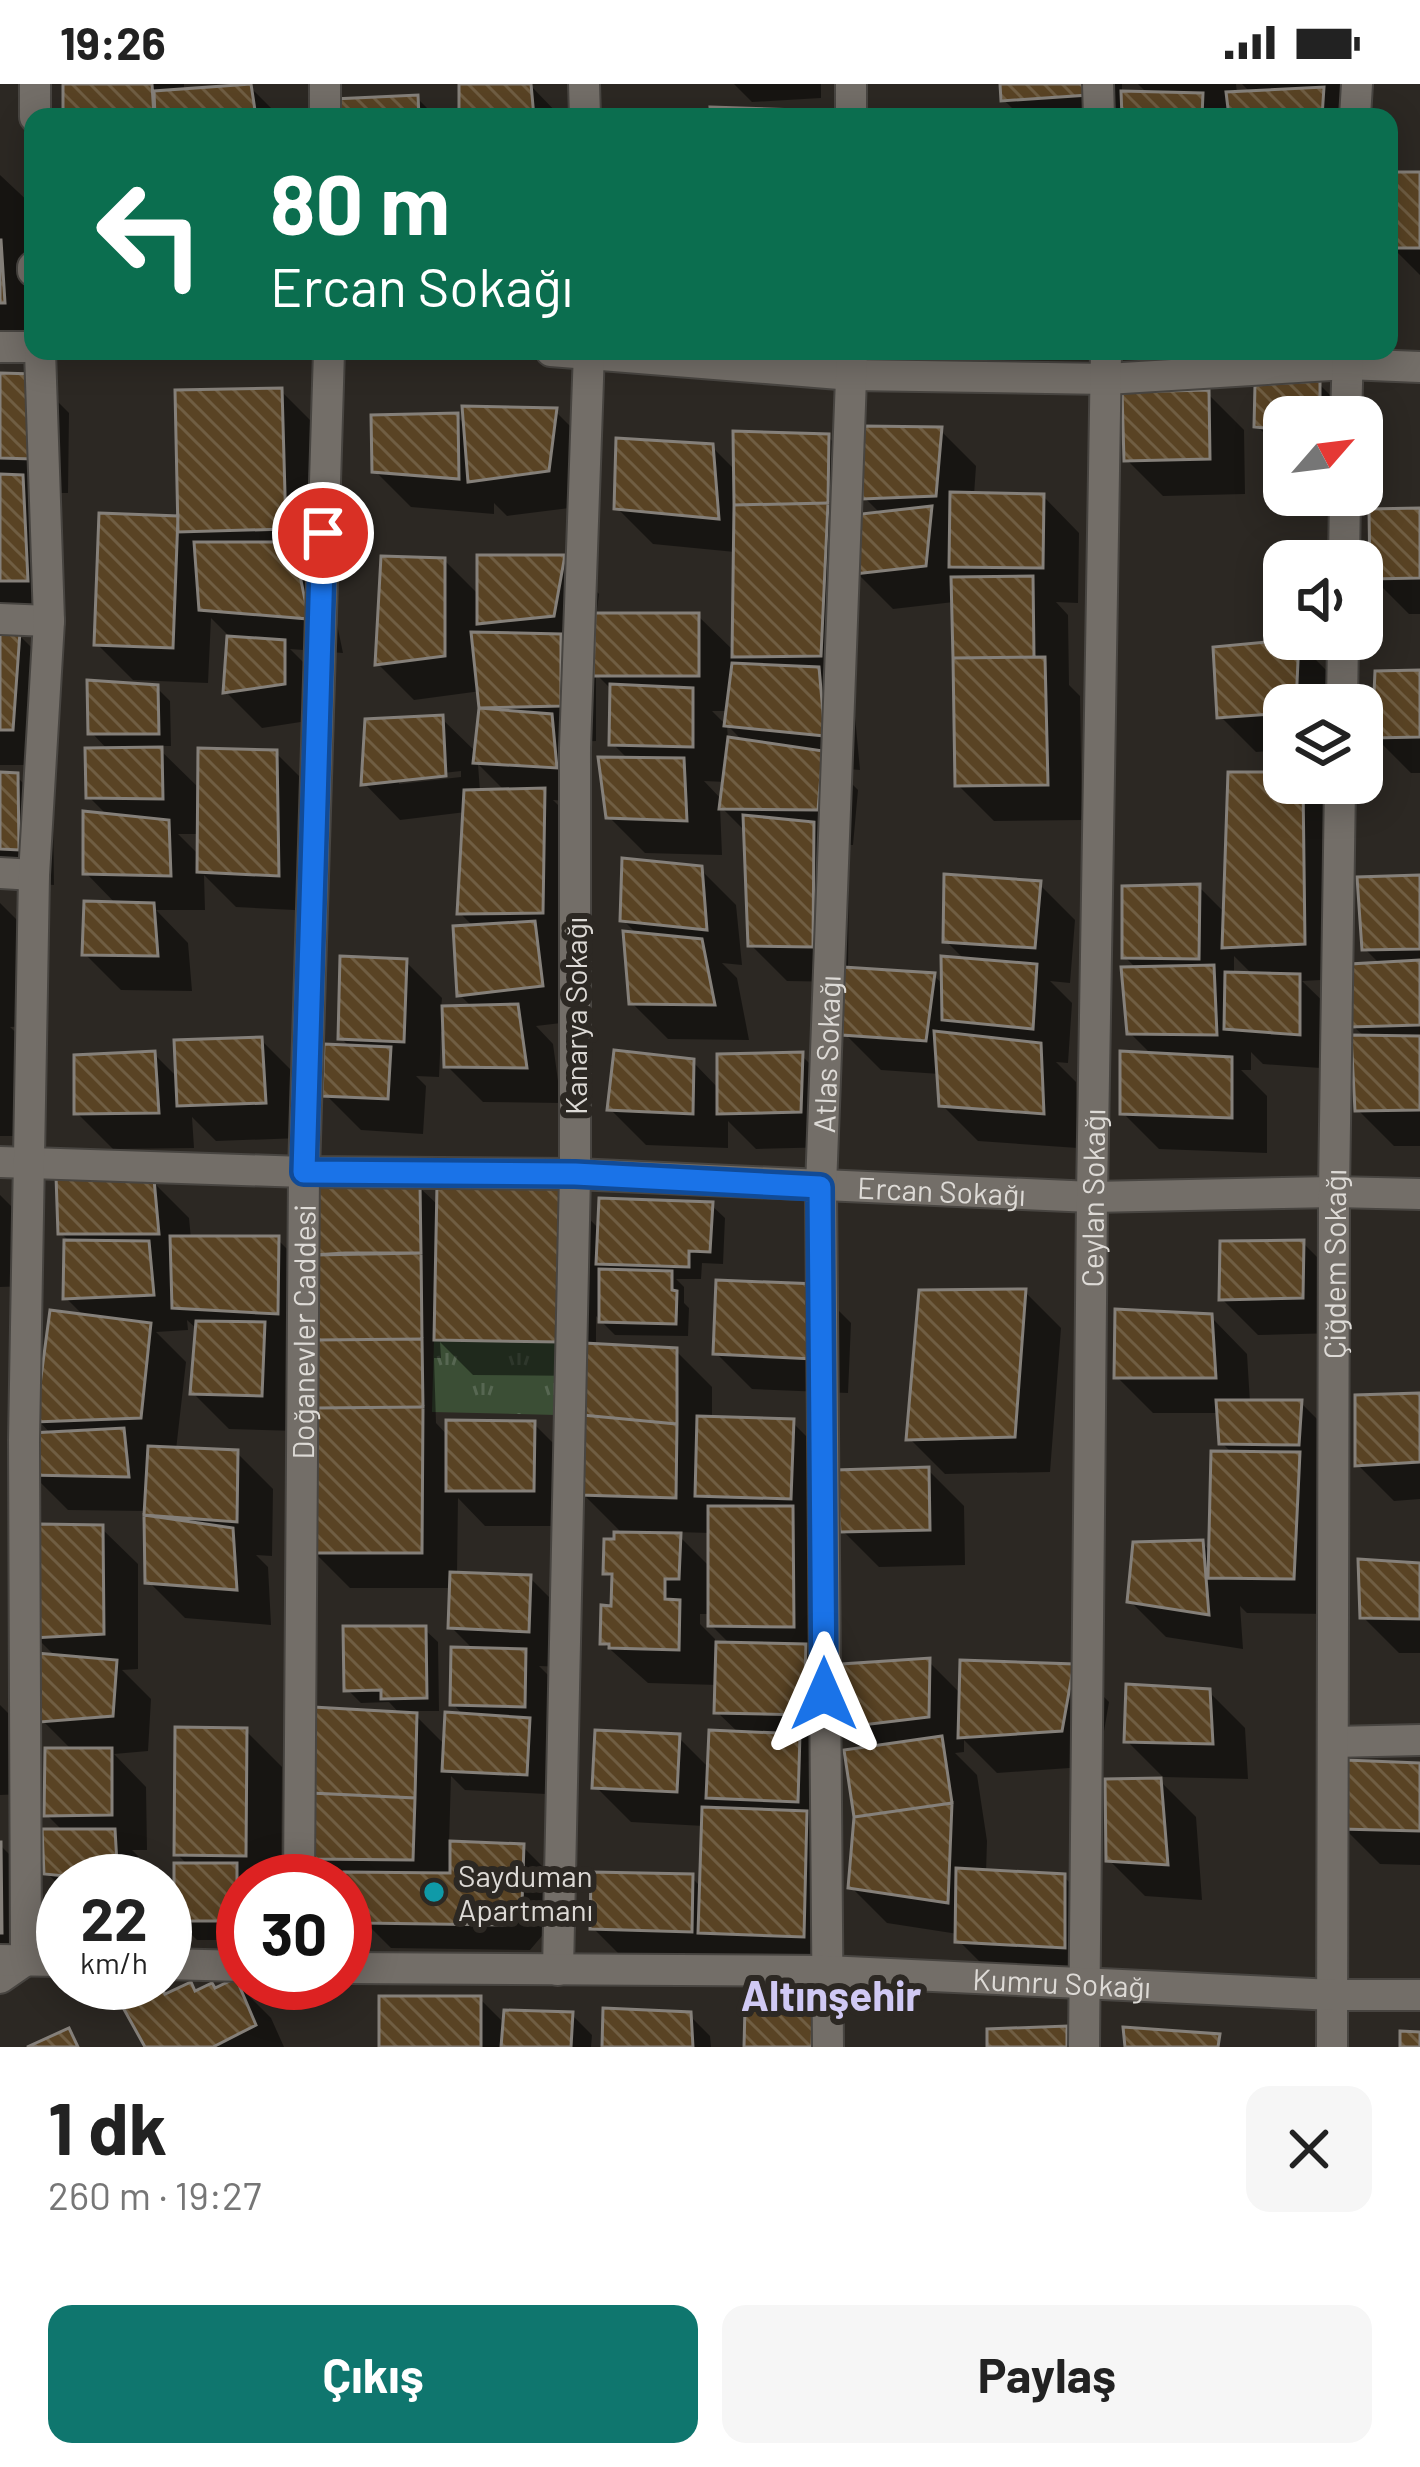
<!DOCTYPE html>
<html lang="tr">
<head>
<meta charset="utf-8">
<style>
  :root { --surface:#fff; --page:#f6f6f6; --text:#222; --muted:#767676; --accent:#0f766e }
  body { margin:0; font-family:Barlow,sans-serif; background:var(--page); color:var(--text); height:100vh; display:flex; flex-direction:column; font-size:45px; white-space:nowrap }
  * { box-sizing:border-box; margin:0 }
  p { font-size:39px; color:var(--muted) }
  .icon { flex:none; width:66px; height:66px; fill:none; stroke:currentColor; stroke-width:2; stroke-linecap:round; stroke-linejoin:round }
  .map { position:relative; height:1963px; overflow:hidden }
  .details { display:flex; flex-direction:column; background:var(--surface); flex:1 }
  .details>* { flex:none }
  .hud { position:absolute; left:24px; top:24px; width:1374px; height:252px; border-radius:24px; box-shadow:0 6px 30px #0003; background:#0b6e4f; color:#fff; overflow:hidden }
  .needle { width:78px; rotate:62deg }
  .tools { position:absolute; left:1263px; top:312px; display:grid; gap:24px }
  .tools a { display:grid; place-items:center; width:120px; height:120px; border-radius:24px; background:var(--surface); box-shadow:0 6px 30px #0003; font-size:60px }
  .speed { position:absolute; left:36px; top:1770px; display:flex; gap:24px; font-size:60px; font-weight:700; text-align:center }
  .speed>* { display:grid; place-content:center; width:156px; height:156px; border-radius:50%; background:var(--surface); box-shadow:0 6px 30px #0003; line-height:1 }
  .speed small { font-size:30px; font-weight:400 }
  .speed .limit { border:18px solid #d22; background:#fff; color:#111 }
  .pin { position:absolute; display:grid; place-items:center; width:102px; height:102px; color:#fff; margin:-51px; border:6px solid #fff; border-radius:50%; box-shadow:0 3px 12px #0007 }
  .me { position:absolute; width:132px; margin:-66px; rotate:0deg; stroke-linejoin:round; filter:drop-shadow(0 0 9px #0008) }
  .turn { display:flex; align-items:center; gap:42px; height:252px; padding:0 48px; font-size:54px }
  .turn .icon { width:156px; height:156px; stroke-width:2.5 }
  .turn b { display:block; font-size:84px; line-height:102px }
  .round { display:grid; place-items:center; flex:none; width:126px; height:126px; border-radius:24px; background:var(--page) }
  .summary { display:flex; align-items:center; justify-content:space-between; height:204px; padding:0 48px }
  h1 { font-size:72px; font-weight:700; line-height:90px }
  .action { display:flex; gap:24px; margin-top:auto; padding:24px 48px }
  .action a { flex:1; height:138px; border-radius:24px; background:var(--accent); color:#fff; font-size:48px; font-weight:700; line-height:138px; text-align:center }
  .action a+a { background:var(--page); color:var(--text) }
  .status { display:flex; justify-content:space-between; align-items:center; height:84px; padding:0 60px; background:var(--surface); direction:ltr }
  .status svg { height:33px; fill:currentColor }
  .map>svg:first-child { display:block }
</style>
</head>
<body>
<div class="status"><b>19:26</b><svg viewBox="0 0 49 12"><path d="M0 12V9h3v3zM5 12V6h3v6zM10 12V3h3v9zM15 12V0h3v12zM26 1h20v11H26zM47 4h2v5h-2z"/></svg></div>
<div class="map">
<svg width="1420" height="1963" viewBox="0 0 1420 1963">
  <defs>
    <pattern id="grass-tufts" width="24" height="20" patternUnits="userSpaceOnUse" patternTransform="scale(3)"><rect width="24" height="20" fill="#3b4e35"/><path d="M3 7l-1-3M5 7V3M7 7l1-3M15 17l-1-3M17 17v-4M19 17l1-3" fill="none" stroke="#576752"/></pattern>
    <pattern id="building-back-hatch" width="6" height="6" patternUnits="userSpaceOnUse" patternTransform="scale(3)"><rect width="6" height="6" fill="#594324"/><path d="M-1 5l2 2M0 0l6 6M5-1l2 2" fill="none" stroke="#705e43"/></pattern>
  </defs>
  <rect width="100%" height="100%" fill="#2c2823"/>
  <path fill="url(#grass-tufts)" d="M434,1256L560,1258L557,1331L432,1328Z"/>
  <path fill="#0007" fill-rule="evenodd" d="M66,0H184V8L250,3L280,33H66Z
    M462,0L530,1L561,33H462Z
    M734,0H821V14L752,18Z
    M1003,0H1122V10L1149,11L1138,0H1236L1237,10H1252L1242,0H1352L1350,33H1232V29L1218,28L1223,33H1021L1004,16Z
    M417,14L436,33H340Z
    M0,91L33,122V253L0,250Z
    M1420,91V191L1392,163Z
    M1049,267H1115V277L1056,274Z
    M0,292L33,293L69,329L68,409H37L63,532L0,531Z
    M1319,300L1352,333H1284V369L1257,342Z
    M281,307L317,343L328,497L343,569L290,565L320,595V635L262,644L226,608L230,553L211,534L208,599L133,596L97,560L102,432L181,435Z
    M1208,310L1244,346L1245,410L1163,412L1127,376Z
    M555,327L591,363L585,422L507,432L494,419V430L411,423L375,387L456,332L467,342Z
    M940,346L976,382L974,411L1043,412L1079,449L1078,519L1056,518L1068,531L1069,601L1080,612L1082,736L994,737L958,701L954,518L893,525L860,492L856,607H839L854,622L860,686L836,684L858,706L853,761H833L849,777L848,886L934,892L945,902L966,877L946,857L1039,800L1075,836L1070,899L1050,897L1072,919L1068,979L1056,978L1076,998L1078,1064L978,1057L942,1021L940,990L881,986L845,950L846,898L787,897L751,861L746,748L720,722L722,771L645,769L609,733L629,676L612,659L613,607L596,590V657L575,658L587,670L591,719L553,716L580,743L578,864H558L570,877L578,937L536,942L553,960L561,1019L483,1018L447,982L446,948H441L439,993L416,992L426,1002L423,1050L361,1046L325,1010L351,964L341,954L406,878L442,914L441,925L473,924L460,911L475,844L460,829L466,728L400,736L365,700L441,634L477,669L481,607L414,616L378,580L444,476L480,512L563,474L599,510L596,532H698L735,568V468L653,460L617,424L712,363L736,387L828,353L865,390ZM863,412L881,430L862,433ZM594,541H598L596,590L575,568ZM712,627H729L727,642ZM727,641L745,659L728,656ZM478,680L506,708H480ZM461,687V693L399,700V694ZM704,697L726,698L723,717Z
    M1420,427V530H1409L1373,494Z
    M19,551L55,587L48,681H0V552Z
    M1298,558L1334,594L1332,621H1284V666L1256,668L1220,632Z
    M1420,589V689H1411L1375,653Z
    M157,604L170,617L171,662H156L201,706L276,669L312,705L314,827L236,823L204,791L205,826H156L188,859L192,907L121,906L85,870L117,821L86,789L109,733L89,713L109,667L91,648ZM178,750H200V772Z
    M0,691L16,692L53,729L54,801L0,798Z
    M1284,691V699H1308L1337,728L1340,895L1302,897L1335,929V985L1263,980L1251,968V986H1241L1267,1012V1069L1159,1065L1123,1029L1153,972L1130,949L1138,886L1125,873L1199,803L1226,830ZM1234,872L1254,892L1234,891Z
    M700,785L736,821L742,881L722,879L737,894L749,956L668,955L632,919L638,851L623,836Z
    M1420,794V1062H1394L1358,1026L1366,954L1353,942L1381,881L1365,865Z
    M0,819L31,850L32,942L10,943L30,962L31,1052H0Z
    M261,956L297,992L301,1054L216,1057L192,1033L194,1064L113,1065L77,1029L154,970L179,995Z
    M801,971L837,1007L836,1063L756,1065L728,1037V1064L646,1061L610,1025L693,978L720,1006Z
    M153,1098L189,1134L191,1155H277L318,1196L419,1103L440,1123L562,1107L600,1146L711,1121L725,1134L723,1180L702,1179L701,1195H676L684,1203V1219L689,1224L688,1252L615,1251L596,1232V1262L676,1267L712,1303V1335L792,1338L828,1374L820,1577L843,1601L928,1577L962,1611L1073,1582L1109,1618L1098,1682L997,1689L964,1656V1668L955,1669L977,1691L987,1757L986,1789L1064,1793L1100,1829L1099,1898L994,1892L958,1856V1850L887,1839L851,1803L863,1666L840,1643L829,1878L629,1880L593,1844L691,1793L702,1804L704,1742L631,1738L595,1702L678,1653L710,1685L740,1650L717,1628L718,1601L648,1599L603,1559L614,1525L615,1497L606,1488L617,1458L624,1451L583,1410L586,1292L473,1291L440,1258L441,1274H434L436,1339L449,1353L534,1340L570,1376L569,1442H485L458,1414L457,1491L530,1494L566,1530L564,1583L539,1582L561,1604L549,1658L546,1710L465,1706L451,1692L449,1760L523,1763L549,1789L547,1846L530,1866L391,1864L345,1818V1797H336L313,1774L401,1631L389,1618L361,1619L347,1605L424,1545L438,1558L439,1627H411L446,1662L465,1633L453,1620L474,1566L451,1543L452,1504H350L314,1468L319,1265L286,1263L300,1277L297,1347L229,1345L193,1309L198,1246L187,1236L188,1246L156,1248L186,1278L176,1366L237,1369L273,1405L272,1472L256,1471L268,1483L271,1541L185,1534L148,1497L147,1427L68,1426L32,1390L52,1351L39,1337L85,1233L66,1214L67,1155L61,1149ZM675,1448L711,1449V1484ZM700,1530H711V1541L731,1561L715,1560V1555L700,1540Z
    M0,1111L27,1138V1202L0,1203Z
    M1303,1159L1339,1195L1338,1249L1258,1251L1222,1215Z
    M815,1203L851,1239L848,1309L752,1305L716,1269Z
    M1025,1208L1061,1244L1050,1388L945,1390L909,1354Z
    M1211,1233L1247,1270L1250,1319H1301L1337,1355L1329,1530L1247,1529L1240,1522L1243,1565L1166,1553L1130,1517L1202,1459L1212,1469L1234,1371L1222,1359L1220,1329H1153L1117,1293Z
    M1420,1312V1415L1394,1417L1358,1381Z
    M928,1386L964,1422L965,1481L879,1483L843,1447Z
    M101,1444L138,1480V1585L122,1586L151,1615L148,1667L114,1670L146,1703L147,1766H132L150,1784L151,1797H63V1805L47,1789L64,1748L47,1731L73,1667L43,1637L57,1574L36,1553Z
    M1420,1482V1569H1399L1363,1533Z
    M1209,1608L1245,1644L1248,1695L1163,1693L1127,1657Z
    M0,1621L26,1647L24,1710L0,1711Z
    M246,1647L282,1683L281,1797H243V1856H197L177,1836L189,1782L177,1770Z
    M1420,1682V1781L1380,1780L1344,1744Z
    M1160,1697L1196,1733L1202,1816L1145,1812L1109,1776Z
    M0,1761L13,1774L14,1861L0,1860Z
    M235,1898L271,1934L284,1963H148L133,1906L140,1913L167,1912L191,1902L197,1909L216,1907Z
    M480,1915L506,1941L572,1931L592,1951L591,1963H382Z
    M689,1931L710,1952L711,1963H605Z"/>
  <path fill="url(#building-back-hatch)" stroke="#85807a" stroke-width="3" d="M63,0H152L154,33H63Z
    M251,0L256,33H155L154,7Z
    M459,0H531L534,33H459Z
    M1000,0H1087L1088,11L1001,17Z
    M1324,3L1322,33H1229L1226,8Z
    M1121,7L1203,9L1202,33H1122Z
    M418,11L419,33H337L334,15Z
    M710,23L798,26V33H711Z
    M1389,88H1420V164H1389Z
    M0,156H1L5,219H0Z
    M0,289L34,290L33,375L0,374Z
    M1320,297V333H1284V346L1254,343L1255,301Z
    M282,304L286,445L178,448L175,306Z
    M1209,306L1210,375L1124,377L1122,308Z
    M462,322L557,324L549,387L468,398Z
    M458,329L459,395L372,388L371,331Z
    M863,342L942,343L936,412L862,415Z
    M733,347L829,350L828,419L734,421Z
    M616,354L713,360L719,435L614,425Z
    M0,390L23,391L28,497H0Z
    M950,408L1044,410L1043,484L949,483Z
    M828,419L821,572L732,573L734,421Z
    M932,422L926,482L854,490L861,430Z
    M1420,424V494L1370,495L1369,425Z
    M99,429L178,432L173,564L94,561Z
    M194,458H293L309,535L199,526Z
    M477,471H565L554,532L477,540Z
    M381,472L445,474V572L375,581Z
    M1033,492L1034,573L953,574L951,493Z
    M595,529H699V592H593Z
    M20,548L13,646H0V549Z
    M471,548L561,550V622L479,624Z
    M227,552L285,556V600L223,609Z
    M1299,555L1296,621H1284V629L1217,634L1213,563Z
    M1045,573L1048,701L955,702L953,574Z
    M732,579L819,583L825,652L724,642Z
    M1420,586V653L1372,654L1375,587Z
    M87,596L158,601L159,650H88Z
    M610,600L693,604V663L609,661Z
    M479,624L552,630L557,684L473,679Z
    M443,631L446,692L361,701L365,635Z
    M728,653L823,667L818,726L719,725Z
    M162,663L163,715L86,714L85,664Z
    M198,664L277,666L279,792L197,788Z
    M598,673L684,674L687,737L606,734Z
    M0,688L18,689L19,766L0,765Z
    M1228,688H1284V699H1303L1305,860L1222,864Z
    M545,704L543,829L457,830L464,706Z
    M83,727L169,736L171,792L83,790Z
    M743,731L814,738L813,863L748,862Z
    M622,774L702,782L707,846L620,837Z
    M944,790L1041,797L1035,864L943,858Z
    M1420,791V865L1362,866L1357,793Z
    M1200,800L1199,875L1122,874V802Z
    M84,817L154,819L158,872L82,871Z
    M535,837L543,902L457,912L453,842Z
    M623,847L702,855L715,921L629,920Z
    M340,872L407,875L404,958L338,955Z
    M941,872L1037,880L1033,945L942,936Z
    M1420,876V941L1350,943V880Z
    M1214,881L1217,951L1127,950L1121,883Z
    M843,883L935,889L926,957L842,951Z
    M1225,888L1300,890V951L1224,945Z
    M518,920L527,984L444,983L442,922Z
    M934,947L1041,959L1044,1030L939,1022Z
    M1351,951L1420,952V1026L1355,1027Z
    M262,953L266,1019L177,1022L174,956Z
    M324,960L391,963L388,1015L322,1012Z
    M614,966L694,975L693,1030L607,1026Z
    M155,967L159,1029L74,1030V971Z
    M1120,967L1232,973V1034L1120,1030Z
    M803,968L801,1028L717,1030V970Z
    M56,1092L154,1095L159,1150H58Z
    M316,1100H420L421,1169L315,1171Z
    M437,1101L563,1104L560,1258L434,1256Z
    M599,1114L713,1118L710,1168L689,1167V1183L596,1180Z
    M170,1152H279L278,1230L172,1224Z
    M64,1156L149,1157L154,1211L63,1215Z
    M1304,1156L1303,1214L1219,1216L1220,1157Z
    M345,1169H421L422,1255L316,1256L315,1171Z
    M599,1185L672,1187V1206L677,1207L676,1240L599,1238Z
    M716,1196L817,1200L813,1275L713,1270Z
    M1026,1205L1015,1353L906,1356L919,1206Z
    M1115,1225L1212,1230L1216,1294H1114Z
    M50,1226L151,1239L141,1334L35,1338Z
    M196,1237L265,1238L262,1312L190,1310Z
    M422,1255L423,1323L315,1324L316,1256Z
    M584,1259L677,1264V1340L582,1331Z
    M1420,1309V1378L1355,1382V1311Z
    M1216,1316H1302L1299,1361L1219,1360Z
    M423,1323L422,1469H311L315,1324Z
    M582,1331L677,1340L676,1414L580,1411Z
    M697,1332L794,1335L791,1415L695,1412Z
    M446,1336L535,1337L534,1407H446Z
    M124,1344L129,1393L28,1391L31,1349Z
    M148,1362L238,1366L237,1438L144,1431Z
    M1211,1367L1300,1368L1294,1495L1208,1494Z
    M929,1383L930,1446L840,1448L836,1386Z
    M708,1422H793L794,1543L708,1542Z
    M144,1431L233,1444L237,1506L145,1499Z
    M39,1440L103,1441L104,1550L33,1554Z
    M614,1448L681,1449L679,1495H665V1515L680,1516L679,1566L609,1564V1560H600L601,1521L611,1522L612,1490H603L604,1455H614Z
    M1203,1456L1209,1531L1127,1518L1133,1458Z
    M1358,1475L1420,1479V1535L1360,1534Z
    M450,1488L531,1491L529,1548L448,1544Z
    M343,1542H426L427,1614L381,1615V1606L344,1607Z
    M716,1558L806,1560L804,1631L714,1629Z
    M451,1563L526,1565L525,1623L450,1621Z
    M36,1569L117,1576L113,1632L40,1638Z
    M930,1574L929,1633L837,1644L842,1580Z
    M960,1576L1074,1580L1062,1647L958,1654Z
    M1126,1600L1210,1605L1213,1660L1124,1658Z
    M313,1623L417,1629L415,1714L311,1709Z
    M445,1628L530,1634L527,1691L442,1687Z
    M175,1643L247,1644L246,1772L174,1771Z
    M595,1646L680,1650L677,1708L592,1704Z
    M709,1646L800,1650L798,1718L706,1714Z
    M942,1652L952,1719L854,1733L844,1666Z
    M45,1664H112V1731L44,1732Z
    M1345,1676L1420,1679V1747L1341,1745Z
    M1161,1694L1168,1781L1106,1777L1105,1695Z
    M311,1709L415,1714L413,1776L310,1775Z
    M952,1719L948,1819L848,1804L854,1733Z
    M702,1723L807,1727L804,1853L698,1849Z
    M42,1745H115L118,1797L44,1790Z
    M450,1757L524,1760L522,1820L503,1841L361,1839L345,1822L344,1788L450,1789Z
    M0,1758H1L2,1849H0Z
    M174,1779H237V1837H174Z
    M956,1784L1065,1790V1864L955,1858Z
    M591,1788L693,1790L692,1848L590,1845Z
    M236,1894L256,1941L213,1963H145L116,1911L134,1903L138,1911L160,1902L165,1910L191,1898L195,1907L212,1899L215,1904Z
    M379,1912H481V1963H379Z
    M603,1924L691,1928L693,1963H602Z
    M745,1924L813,1927L812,1963H744Z
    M504,1926L573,1928L571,1963H501Z
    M1067,1942V1963H987V1945Z
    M1123,1943L1220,1950L1218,1963H1125Z
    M69,1944L78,1963H27Z
    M1400,1947L1420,1948V1963H1400Z"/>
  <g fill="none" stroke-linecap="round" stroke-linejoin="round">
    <g stroke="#484541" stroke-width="34">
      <g id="street">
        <path d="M325,0V33"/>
        <path d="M584,0L585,33"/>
        <path d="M851,0V33"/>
        <path d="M1098,0L1099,33"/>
        <path d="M35,33V0"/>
        <path d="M1355,33L1357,0"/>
        <path d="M33,183V187"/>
        <path d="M0,263H33"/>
        <path d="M551,267L852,291L1107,295L1347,280L1420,283"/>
        <path d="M1346,333L1348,267"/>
        <path d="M1344,477L1345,411"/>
        <path d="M0,535L49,537"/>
        <path d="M1342,621L1343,555"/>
        <path d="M0,789L34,791"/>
        <path id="s1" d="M0,1078L304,1088L575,1090L1092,1113L1334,1108L1420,1110"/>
        <path d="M1333,1658L1420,1656"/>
        <path id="s2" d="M299,1797L304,1088L329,267"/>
        <path d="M558,1886L575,1090V664L589,267"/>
        <path d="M0,1894L26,1876L24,1356L34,791L49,537L40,267"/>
        <path id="s3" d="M828,1963L821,1103L852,267"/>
        <path id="s4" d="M1084,1963L1092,1113L1106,267"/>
        <path id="s5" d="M1332,1963L1334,1108L1340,699"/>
      </g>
    </g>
    <g stroke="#484541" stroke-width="34">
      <g id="secondary">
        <path d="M0,1876L63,1877"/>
        <path d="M165,1880L243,1882"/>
        <path id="s6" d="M345,1884L826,1887L1334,1911H1420"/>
      </g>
    </g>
    <use href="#street" stroke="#736e68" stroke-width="30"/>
    <use href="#secondary" stroke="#736e68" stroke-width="30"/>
  </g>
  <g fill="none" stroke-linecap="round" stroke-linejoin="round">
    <g stroke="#114b97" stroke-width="30">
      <path id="route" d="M323,449L304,1088L575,1090L820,1103L824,1610"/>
    </g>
    <use href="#route" stroke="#1a73e8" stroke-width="21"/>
  </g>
  <circle fill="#0f9aa8" stroke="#2c2823" stroke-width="4.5" cx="434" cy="1808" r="12"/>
  <g text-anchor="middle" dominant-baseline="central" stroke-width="12" stroke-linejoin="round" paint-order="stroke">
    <g font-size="30" fill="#dddad6" stroke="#2c2823">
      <text transform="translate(575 932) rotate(-90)">Kanarya Sokağı</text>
      <text stroke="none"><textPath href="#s3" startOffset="993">Atlas Sokağı</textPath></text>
      <text stroke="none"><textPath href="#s1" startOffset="942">Ercan Sokağı</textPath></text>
      <text stroke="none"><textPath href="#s4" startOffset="849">Ceylan Sokağı</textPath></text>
      <text stroke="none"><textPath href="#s5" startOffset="783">Çiğdem Sokağı</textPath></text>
      <text stroke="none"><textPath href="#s2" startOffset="549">Doğanevler Caddesi</textPath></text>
      <text stroke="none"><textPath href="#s6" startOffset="717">Kumru Sokağı</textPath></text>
    </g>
    <g font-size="30" fill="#dddad6" stroke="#2c2823" text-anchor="start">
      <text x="458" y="1791">Sayduman<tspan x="458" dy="34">Apartmanı</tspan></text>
    </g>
    <g font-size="42" font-weight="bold" fill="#d0c9f4" stroke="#2c2823">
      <text x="831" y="1910">Altınşehir</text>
    </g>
  </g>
</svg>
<div class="tools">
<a><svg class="needle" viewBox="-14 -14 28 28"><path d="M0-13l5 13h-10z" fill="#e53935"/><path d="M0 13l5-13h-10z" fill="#767676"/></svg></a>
<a><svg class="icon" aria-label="sound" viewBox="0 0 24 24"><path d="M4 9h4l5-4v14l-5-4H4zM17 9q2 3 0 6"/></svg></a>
<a><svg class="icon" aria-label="layers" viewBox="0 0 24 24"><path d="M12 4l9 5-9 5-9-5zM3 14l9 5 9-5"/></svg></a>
</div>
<div class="speed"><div>22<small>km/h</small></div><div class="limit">30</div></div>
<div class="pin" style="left:323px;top:449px;background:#d93025"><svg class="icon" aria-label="arrive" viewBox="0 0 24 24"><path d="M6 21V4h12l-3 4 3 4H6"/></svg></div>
<svg class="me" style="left:824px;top:1610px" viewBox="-20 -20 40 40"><path d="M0-17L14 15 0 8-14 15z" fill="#1a73e8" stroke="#fff" stroke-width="4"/></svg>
<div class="hud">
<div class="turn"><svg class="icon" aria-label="left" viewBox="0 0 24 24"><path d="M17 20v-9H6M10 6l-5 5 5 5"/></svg><div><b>80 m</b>Ercan Sokağı</div></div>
</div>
</div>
<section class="details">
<div class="summary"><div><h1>1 dk</h1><p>260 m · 19:27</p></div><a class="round"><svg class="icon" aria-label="close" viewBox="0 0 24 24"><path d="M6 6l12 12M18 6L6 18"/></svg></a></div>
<div class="action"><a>Çıkış</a><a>Paylaş</a></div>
</section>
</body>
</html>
